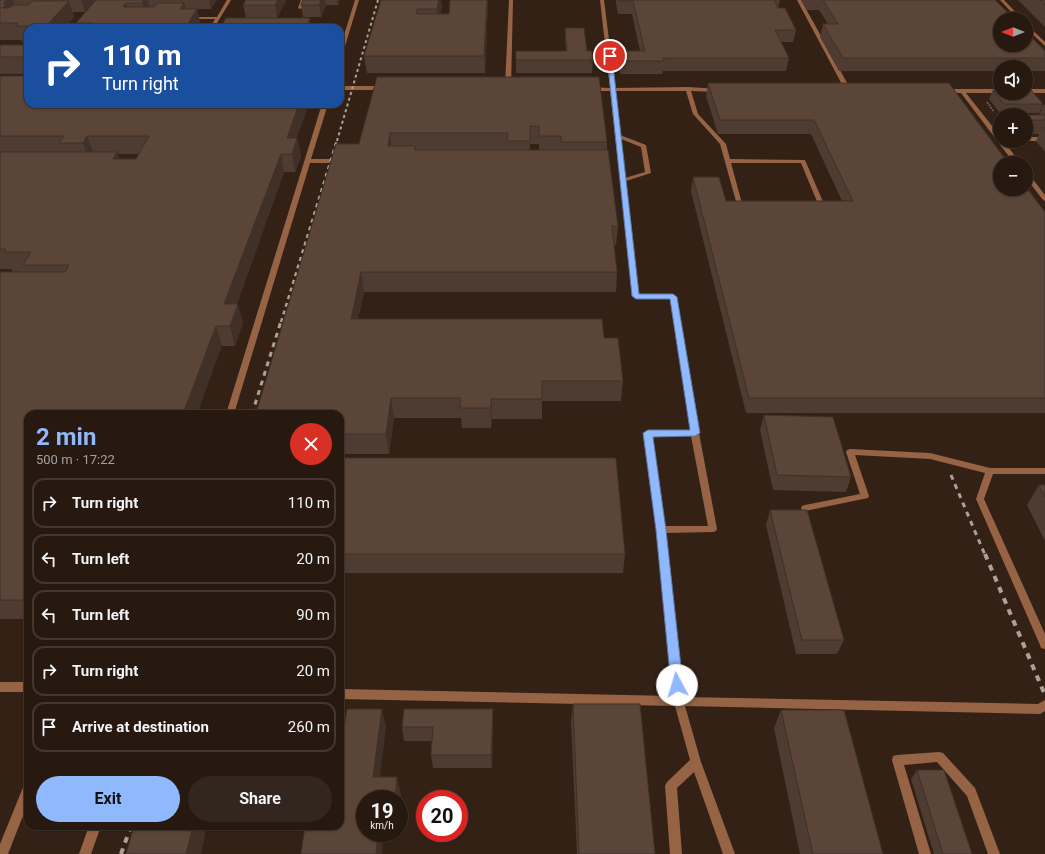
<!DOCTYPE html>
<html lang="en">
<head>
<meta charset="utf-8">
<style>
  :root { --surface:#271910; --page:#33261e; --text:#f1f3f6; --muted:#a4a09f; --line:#433830; --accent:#8fb8fd }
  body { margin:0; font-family:Roboto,sans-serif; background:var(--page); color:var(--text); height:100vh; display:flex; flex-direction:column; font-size:15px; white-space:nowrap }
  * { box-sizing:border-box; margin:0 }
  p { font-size:13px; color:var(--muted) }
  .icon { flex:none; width:22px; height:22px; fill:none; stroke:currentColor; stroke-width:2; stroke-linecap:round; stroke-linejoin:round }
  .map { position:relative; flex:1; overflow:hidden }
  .sheet { position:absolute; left:24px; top:410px; width:320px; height:420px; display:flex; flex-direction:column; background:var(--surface); border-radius:12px; box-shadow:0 1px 3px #0004,0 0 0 1px var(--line) }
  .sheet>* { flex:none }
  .hud { position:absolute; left:24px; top:24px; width:320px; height:84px; border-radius:12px; box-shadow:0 1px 3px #0004,0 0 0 1px var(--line); background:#1a4fa0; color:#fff; overflow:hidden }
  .needle { width:26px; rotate:270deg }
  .controls { position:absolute; left:993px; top:12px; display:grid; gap:8px }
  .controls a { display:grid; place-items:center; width:40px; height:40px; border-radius:50%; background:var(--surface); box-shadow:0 1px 3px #0004,0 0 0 1px var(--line); font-size:20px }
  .speed { position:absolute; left:356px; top:790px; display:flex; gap:8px; font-size:20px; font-weight:700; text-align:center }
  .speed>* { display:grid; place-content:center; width:52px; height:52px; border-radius:50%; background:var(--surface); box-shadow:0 1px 3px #0004,0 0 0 1px var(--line); line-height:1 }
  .speed small { font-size:10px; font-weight:400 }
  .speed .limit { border:6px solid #d22; background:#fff; color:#111 }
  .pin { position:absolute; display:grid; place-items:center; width:34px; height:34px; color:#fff; margin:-17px; border:2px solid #fff; border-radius:50%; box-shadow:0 1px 4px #0007 }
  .me { position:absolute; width:44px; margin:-22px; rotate:354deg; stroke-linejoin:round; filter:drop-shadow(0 0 3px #0008) }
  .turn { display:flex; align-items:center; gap:14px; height:84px; padding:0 12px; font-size:18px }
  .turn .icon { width:52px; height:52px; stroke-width:2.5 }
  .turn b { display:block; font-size:28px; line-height:34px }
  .round { display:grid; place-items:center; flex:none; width:42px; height:42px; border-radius:21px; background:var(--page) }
  .summary { display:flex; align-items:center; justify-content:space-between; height:68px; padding:0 12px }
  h1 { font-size:24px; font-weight:700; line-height:30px; color:var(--accent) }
  .button { display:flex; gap:8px; margin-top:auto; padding:8px 12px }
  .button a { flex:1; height:46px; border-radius:24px; background:var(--accent); color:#111; font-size:16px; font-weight:700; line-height:46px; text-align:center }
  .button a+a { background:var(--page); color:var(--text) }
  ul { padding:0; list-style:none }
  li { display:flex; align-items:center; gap:12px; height:50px; margin:0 8px 6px; padding:0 4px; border:2px solid var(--line); border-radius:12px }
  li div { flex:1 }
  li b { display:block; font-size:15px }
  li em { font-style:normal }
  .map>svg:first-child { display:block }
</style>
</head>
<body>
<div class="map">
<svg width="1045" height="854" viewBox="0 0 1045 854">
  <rect width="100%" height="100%" fill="#342116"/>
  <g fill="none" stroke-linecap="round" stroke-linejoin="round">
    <path stroke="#78675d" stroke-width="1.5" stroke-dasharray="2 1" stroke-linecap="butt" d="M987,102L994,112"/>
    <path fill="#976345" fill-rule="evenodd" d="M227,0H231L214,28H210L215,19H189L187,18L189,17H217Z
      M301,0H305L302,8L300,9L298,8Z
      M355,0H359L342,56L340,57V48Z
      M509,0H513L511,87L508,89L505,87Z
      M600,0H604L615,88L688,87L719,89V91L717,92L691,91L698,114L726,144L730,159L805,160L827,211L824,213L821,211L801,163H731L744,211L743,212H739L720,144L693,114L686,91H615L620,135L646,145L651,173L626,181L639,294L673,295L676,297L699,433L717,529L716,531L713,532L666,533L683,697L1038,704L1045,700V711L1040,714L685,706L701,762L735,854H723L694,772L677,788L682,854H670L665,786L667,782L690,760L675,706L340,699V689L672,696L657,530L644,433L648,430H691L670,299L636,298L633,296L610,91H591L588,89L591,87L610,88ZM621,139L641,147L645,172L625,178ZM652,436H691L708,526H665Z
      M797,0H801L851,90L850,91L845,90Z
      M1000,0H1004L1022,19H1018Z
      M1026,24L1045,42V46L1026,28Z
      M340,86H383L386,88L383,90H340Z
      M1000,89V93H966L1000,136V141H1004L1020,163H1014L961,93H945L942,91L945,89Z
      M1026,89H1045V93H1026Z
      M322,104H328L311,159H340L343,161L340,163H310L234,414H226Z
      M1026,137H1045V141H1026Z
      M1026,172L1028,173L1045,195V201L1043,200L1026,178Z
      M850,449L930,453L990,468H1045V474H993L984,499L1045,634V649L1041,648L1040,645L976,499L985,473L930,459L855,455L869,496L868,498L805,511L802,510L801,508L802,506L805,505L860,494L846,452L847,450Z
      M0,682H28V692H0Z
      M939,752L943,753L975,788L1000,854H988L967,796L937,762L904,765L931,854H919L892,760L893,756L897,755Z
      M28,783V803L8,854H0V844L24,785Z
      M89,826H101L91,854H79Z"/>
    <path stroke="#afa097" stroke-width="2" stroke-dasharray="3 3" stroke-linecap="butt" d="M337,141L378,0"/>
    <path stroke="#afa097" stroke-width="2.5" stroke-dasharray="4 4" stroke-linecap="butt" d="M281,322L337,140"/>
    <path stroke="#afa097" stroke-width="3" stroke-dasharray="5 5" stroke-linecap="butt" d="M252,414L281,321
      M951,475L985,555"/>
    <path stroke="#afa097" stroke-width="4" stroke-dasharray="6 6" stroke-linecap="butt" d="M985,554L1045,695
      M121,854L131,826"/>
  </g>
  <path fill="#4e3b31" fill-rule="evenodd" d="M0,0H95L85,12H73L74,17L64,28H28V42H22L21,40H0Z
    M96,0H217L211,9H186L201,25L199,28H77L76,23Z
    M286,0L277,18H246L243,5Z
    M303,0H340L338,5H326L321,17H303L301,5Z
    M381,0L442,5L440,14H449L450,0H488L485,73H367L364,56Z
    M616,0H780L778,8L796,30L793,42H781L789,58L786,71H663L662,74H620L618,64L619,51H640L632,14H618L616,3Z
    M801,0H995L1045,51V71H1026V67H1000V71H839L820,37L823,24H828L819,10H807Z
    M1018,0H1045V27Z
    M565,28L587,51L593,60L592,73H516V51H566L565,41Z
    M0,45H28V74H0Z
    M0,76L297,138L301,156L295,172H284L237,304L243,323L235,346H222L28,414V619H0V272H13L11,269H0ZM117,154H138L136,159H119Z
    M377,77L607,142V150L618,226L616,245H614L617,272L616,292H364L358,319L604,338L623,381L621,401H542V419H492L491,428H462L461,418H394L389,454H340V414H258L257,410L359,144ZM530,144H539V150H530Z
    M708,83H949L1045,212V413H746L691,191L693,177L726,201H842L811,134H718L706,96Z
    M993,90L1043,104L1039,113H1027L1028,115H1039L1043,105H1045V152L1036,141L1039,134H1026V115H1007V113H1000L989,99Z
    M764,415L851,477L846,492L773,490L760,430Z
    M340,458L625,554L623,573H340Z
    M1039,485H1045V541L1027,505Z
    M770,510L844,640L837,654H796L766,525Z
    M573,704L655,854H577L571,722Z
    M781,710L883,854H800L774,728Z
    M493,722L492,768H433L431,755L432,741H404L402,727Z
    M917,770L972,854H934L911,779Z"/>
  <path fill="#403028" d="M7,0H13L17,12L2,8L3,4Z
    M81,0H95L85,12Z
    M117,0L126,3L131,19Z
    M144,0H148L151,12L146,19L142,3Z
    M209,0H217L211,9Z
    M278,0H286L277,18L275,5Z
    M321,0H325L326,5L321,17L319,5Z
    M337,0H340L338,5Z
    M439,0H441L442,5L438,25L437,9Z
    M487,0H488L485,73L484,56Z
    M69,1L74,17L64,28H47L46,26Z
    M184,3L188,19L180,9Z
    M197,9L201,25L199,28H189L188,24Z
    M310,18L312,28H306Z
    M170,24L171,28H168L167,27Z
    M299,104H309L291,154L287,138Z
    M390,133L392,151L388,146Z
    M87,136L94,154L89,161L83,143Z
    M297,138L301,156L295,172L292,154Z
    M117,152L123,171L113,159Z
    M281,154L284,172L230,323L224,304Z
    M361,272L364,292L354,339L351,319Z
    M238,304L243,323L235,346L230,326Z
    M216,326L222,346L197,414H183Z
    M391,398L394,418L389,454L386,434Z
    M491,399L492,419L491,428Z
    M382,709L386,727L378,794L373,777Z
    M493,709V722L492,768L491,755Z
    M397,777L401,794L399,814V799H395Z
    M193,826H207L201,854H186Z
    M378,833H384L382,854H376Z"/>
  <path fill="#5b4539" stroke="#403028" d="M0,0H7L3,4H7L2,8H9L13,5H29L33,1H69L46,26H16L18,23H0Z
    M96,0H144L142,3H126L123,7H154L157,3H184L180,9H197L188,24H170L167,27H90L93,23H76Z
    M246,0H278L275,5H243Z
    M303,0H321L319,5H301Z
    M381,0H439L437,9H417L416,14H449L450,0H487L484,56H364Z
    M618,0H774L778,8H785L796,30H775L789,58H663L664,61H621L619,51H645L633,1H619Z
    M823,0H995L1014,19H1000V45H1026V32L1045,51V58H843L823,24H838Z
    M1040,0H1045V5Z
    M226,18H310L306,28H220Z
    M565,28H584L587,51H592L593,60H516V51H567Z
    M0,45H28V57H0Z
    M0,76H28V104H299L287,138H297L292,154H281L224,304H238L230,326H216L183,414H28V600H0V272H65L69,265H23L31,252H4L6,249H0V152H117L113,159H136L149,136H87L83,143H59L64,136H0Z
    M377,77H599L607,142H561V136H539V126H530V141H507L508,133H390L388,146H415V150H608L618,226H612L617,272H361L351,319H602L604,338H618L623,381H542V399H491V408H460L461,398H391L386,434H340V414H290L291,410H257L336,144H359Z
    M708,83H949L1008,163H1000V189H1026V187L1045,212V398H749L693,177H719L726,201H853L814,120H720Z
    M993,90H1000V93H1026V90H1031L1043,104H1004Z
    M1008,112H1026L1028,115H1045V120H1026V115H1011Z
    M1042,128H1045V131Z
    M764,415L833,417L851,477L777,475Z
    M340,458H616L625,554H340Z
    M1039,485H1045V497Z
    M770,510H807L844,640H802Z
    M573,704H640L655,854H579Z
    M347,709H382L373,777H397L395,799H365V833H378L376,854H301L305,826H340V756Z
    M404,709H493L491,755H431L433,727H402Z
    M781,710H844L883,854H813Z
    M917,770H944L972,854H943Z
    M134,826H193L186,854H126Z"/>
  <path fill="#8fb8fd" stroke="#5d78a4" d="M610,54L612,56L639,294H673L677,297L700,433L695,436L653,437L666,530L683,685L681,689L677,690L673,689L671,685L656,530L643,433L648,430H690L670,299H636L632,296L607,56Z"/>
</svg>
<div class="controls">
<a><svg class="needle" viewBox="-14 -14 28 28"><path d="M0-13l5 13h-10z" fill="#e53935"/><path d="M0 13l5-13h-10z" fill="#a4a09f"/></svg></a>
<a><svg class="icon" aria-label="sound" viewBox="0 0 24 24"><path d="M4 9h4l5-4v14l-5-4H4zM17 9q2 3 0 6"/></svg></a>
<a>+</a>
<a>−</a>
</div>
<div class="speed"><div>19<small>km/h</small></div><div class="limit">20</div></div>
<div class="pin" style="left:610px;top:56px;background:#d93025"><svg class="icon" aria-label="arrive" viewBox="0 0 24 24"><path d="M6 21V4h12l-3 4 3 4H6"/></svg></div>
<svg class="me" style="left:677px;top:685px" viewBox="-20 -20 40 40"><circle r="19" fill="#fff"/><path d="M0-13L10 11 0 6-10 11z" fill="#8fb8fd"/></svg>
<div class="hud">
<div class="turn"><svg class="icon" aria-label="right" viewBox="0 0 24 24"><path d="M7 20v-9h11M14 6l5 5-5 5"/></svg><div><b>110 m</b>Turn right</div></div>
</div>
<section class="sheet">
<div class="summary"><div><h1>2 min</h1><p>500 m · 17:22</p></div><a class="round" style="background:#d93025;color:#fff"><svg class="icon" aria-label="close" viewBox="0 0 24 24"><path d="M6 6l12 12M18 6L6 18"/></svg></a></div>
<ul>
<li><svg class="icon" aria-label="right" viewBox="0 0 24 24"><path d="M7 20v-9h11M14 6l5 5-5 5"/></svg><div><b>Turn right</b></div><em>110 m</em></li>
<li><svg class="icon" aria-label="left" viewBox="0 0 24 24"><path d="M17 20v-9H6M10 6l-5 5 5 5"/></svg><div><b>Turn left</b></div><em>20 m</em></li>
<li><svg class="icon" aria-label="left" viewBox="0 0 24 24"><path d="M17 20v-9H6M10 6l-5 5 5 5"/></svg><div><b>Turn left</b></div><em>90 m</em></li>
<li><svg class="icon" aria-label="right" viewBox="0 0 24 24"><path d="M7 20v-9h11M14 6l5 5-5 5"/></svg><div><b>Turn right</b></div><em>20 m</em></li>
<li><svg class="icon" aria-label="arrive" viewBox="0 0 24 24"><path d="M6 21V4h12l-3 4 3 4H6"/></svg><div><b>Arrive at destination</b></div><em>260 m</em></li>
</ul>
<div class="button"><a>Exit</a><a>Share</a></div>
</section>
</div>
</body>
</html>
